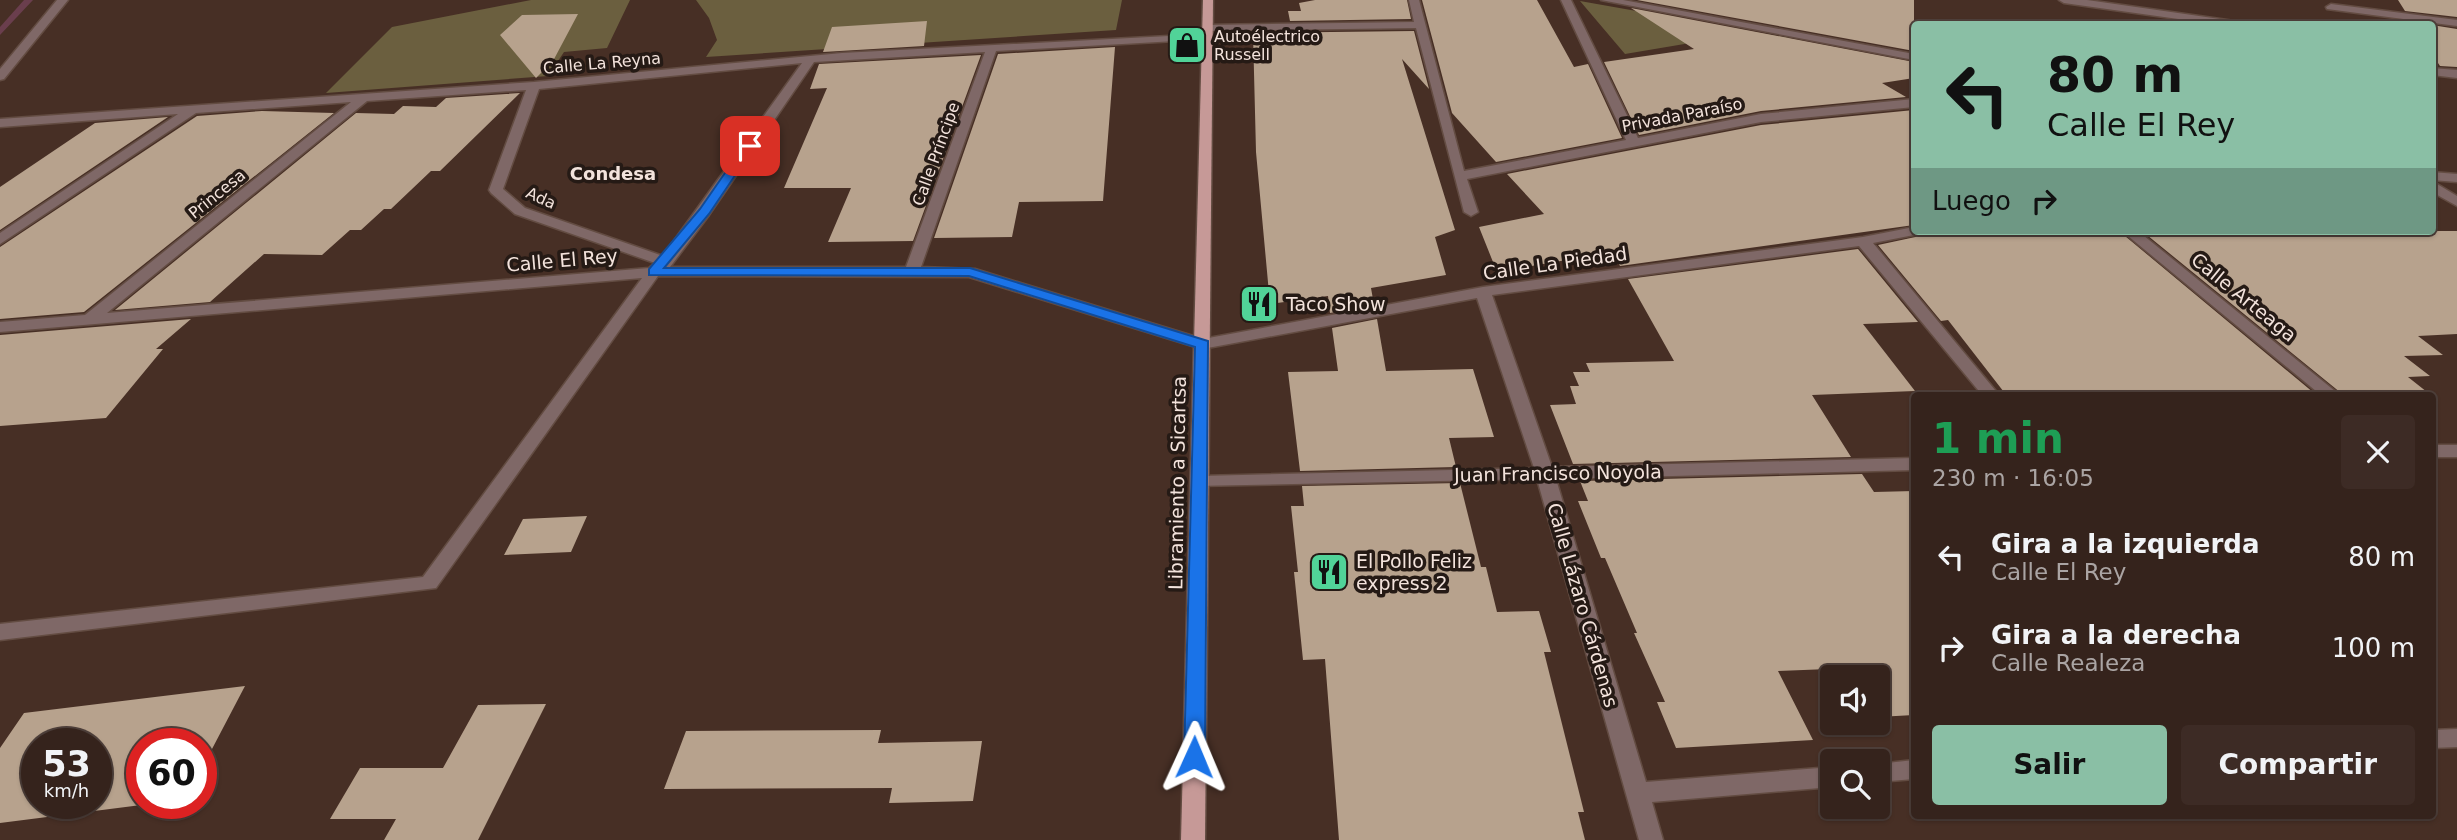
<!DOCTYPE html>
<html lang="es">
<head>
<meta charset="utf-8">
<style>
  :root { --surface:#35231c; --page:#3d2b25; --text:#f1f3f6; --muted:#aaa4a3; --line:#4f403b; --accent:#8abfa5 }
  body { margin:0; font-family:"DejaVu Sans",sans-serif; background:var(--page); color:var(--text); height:100vh; display:flex; flex-direction:column; font-size:26px; white-space:nowrap }
  * { box-sizing:border-box; margin:0 }
  p { font-size:23px; color:var(--muted) }
  .icon { flex:none; width:38px; height:38px; fill:none; stroke:currentColor; stroke-width:2; stroke-linecap:round; stroke-linejoin:round }
  .map { position:relative; flex:1; overflow:hidden }
  .side { position:absolute; left:1911px; top:392px; width:525px; height:427px; display:flex; flex-direction:column; background:var(--surface); border-radius:7px; box-shadow:0 2px 5px #0004,0 0 0 2px var(--line) }
  .side>* { flex:none }
  .guide { position:absolute; left:1911px; top:21px; width:525px; height:214px; border-radius:7px; box-shadow:0 2px 5px #0004,0 0 0 2px var(--line); background:#8abfa5; color:#111; overflow:hidden }
  .buttons { position:absolute; left:1820px; top:665px; display:grid; gap:14px }
  .buttons a { display:grid; place-items:center; width:70px; height:70px; border-radius:7px; background:var(--surface); box-shadow:0 2px 5px #0004,0 0 0 2px var(--line); font-size:35px }
  .speed { position:absolute; left:21px; top:728px; display:flex; gap:14px; font-size:35px; font-weight:700; text-align:center }
  .speed>* { display:grid; place-content:center; width:91px; height:91px; border-radius:50%; background:var(--surface); box-shadow:0 2px 5px #0004,0 0 0 2px var(--line); line-height:1 }
  .speed small { font-size:18px; font-weight:400 }
  .speed .limit { border:10px solid #d22; background:#fff; color:#111 }
  .pin { position:absolute; display:grid; place-items:center; width:60px; height:60px; color:#fff; margin:-30px; border-radius:14px; box-shadow:0 4px 10px #0006 }
  .me { position:absolute; width:77px; margin:-38px; rotate:1deg; stroke-linejoin:round; filter:drop-shadow(0 0 5px #0008) }
  .turn { display:flex; align-items:center; gap:24px; height:147px; padding:0 21px; font-size:32px }
  .turn .icon { width:91px; height:91px; stroke-width:2.5 }
  .turn b { display:block; font-size:49px; line-height:60px }
  .then { display:flex; align-items:center; height:66px; padding:0 21px; background:#0003; gap:14px; font-size:26px }
  .round { display:grid; place-items:center; flex:none; width:74px; height:74px; border-radius:7px; background:var(--page) }
  .head { display:flex; align-items:center; justify-content:space-between; height:119px; padding:0 21px }
  h1 { font-size:42px; font-weight:800; line-height:52px; color:#1e9e55 }
  .cta { display:flex; gap:14px; margin-top:auto; padding:14px 21px }
  .cta a { flex:1; height:80px; border-radius:7px; background:var(--accent); color:#111; font-size:28px; font-weight:800; line-height:80px; text-align:center }
  .cta a+a { background:var(--page); color:var(--text) }
  ul { padding:0; list-style:none }
  li { display:flex; align-items:center; gap:21px; height:91px; padding:0 21px }
  li div { flex:1 }
  li b { display:block; font-size:26px }
  li em { font-style:normal }
  .map>svg:first-child { display:block }
</style>
</head>
<body>
<div class="map">
<svg width="2457" height="840" viewBox="0 0 2457 840">
  <rect width="100%" height="100%" fill="#472f25"/>
  <path fill="#6b5f3f" d="M531,0H630L607,48L564,52L548,76L326,93L392,27Z
    M696,0H1122L1116,30L706,57L717,40L709,18Z
    M1580,1L1789,38L1760,43L1720,38L1625,54Z"/>
  <g fill="none" stroke-linecap="round" stroke-linejoin="round">
    <path fill="#6a3e4d" fill-rule="evenodd" d="M24,0H33L0,35V27Z"/>
  </g>
  <path fill="#b7a28d" fill-rule="evenodd" d="M1315,0H1407L1411,19L1290,21L1288,11H1301L1299,3Z
    M1422,0H1537L1574,67L1588,64L1622,138L1496,162L1452,113Z
    M1637,0H1914V51Z
    M2398,0H2457V17L2405,11Z
    M1631,8L1914,62V78L1882,83L1906,97L1761,111L1639,135L1604,62L1694,49Z
    M578,14L553,61L536,78L500,35L522,15Z
    M927,21L924,46L823,52L832,27Z
    M2432,25L2457,29V67L2440,66L2432,54Z
    M1414,31L1429,89L1402,59L1455,230L1435,237L1446,275L1371,288L1374,305L1330,313L1328,296L1270,304L1256,152L1253,33Z
    M1115,47L1103,201L1019,202L1012,237L934,238L998,54Z
    M981,55L913,241L828,242L851,188H784L827,88L810,89L819,64Z
    M520,93L440,171H431L391,209H384L361,230H350L322,255L264,254L210,302L115,310L356,113L394,114L403,106L436,107L446,98Z
    M1914,110V225L1620,266L1613,252L1497,272L1479,227L1544,214L1507,174L1761,125Z
    M262,111L334,113L84,312L0,319V247L197,116Z
    M168,117L0,230V187L95,123Z
    M2043,231H2119L2314,393L2007,396L1948,320L1941,321L1878,245L1920,236Z
    M2142,231H2457V334L2418,336L2443,355L2404,356L2430,376L2408,377L2427,392L2341,393Z
    M1858,249L1918,322L1863,324L1915,391L1812,395L1851,457L1573,464L1550,405L1576,404L1570,386H1579L1573,372H1590L1586,363L1674,361L1628,279Z
    M191,319L156,349H163L106,418L0,426V335Z
    M1377,319L1386,371L1473,369L1494,437L1449,438L1456,467L1300,471L1288,372L1338,371L1332,328Z
    M1862,474L1874,492L1914,491V715L1878,717V677H1859L1854,668L1778,671L1813,740L1676,748L1657,702H1665L1634,633H1637L1605,558H1601L1578,501H1588L1580,481Z
    M1460,483L1481,567H1486L1497,612L1539,611L1551,652H1544L1584,812H1578L1585,840H1339L1325,659L1303,660L1294,572H1298L1291,506H1304L1302,486Z
    M587,516L571,552L504,555L523,519Z
    M245,686L201,770V744H142V803H157L0,823V748L24,713ZM37,744H96V803H37Z
    M546,704L478,840H384L396,819H330L360,768H443L478,705Z
    M881,730L878,743L982,741L973,801L889,803L892,788L664,789L686,731Z"/>
  <g fill="none" stroke-linecap="round" stroke-linejoin="round">
    <g stroke="#634c42" stroke-width="3">
      <path id="minor" d="M57,0H68L4,79L0,80V69Z
        M1409,0H1419L1464,171L1626,140L1561,0H1571L1638,138L1761,114L1914,99V107L1761,122L1467,179L1478,212L1471,216L1464,212L1416,28L1207,31L1201,28L1207,25L1414,22Z
        M1601,0H1623L1914,54V60Z
        M2059,0H2087L2234,21L2239,24H2214L2064,3Z
        M2331,4L2457,20V26L2327,9L2326,7Z
        M1207,34L1211,35V39L996,51L921,267L975,269L1203,339L1483,287L1863,237L1914,227V231H1921L1919,234L1873,243L2000,396H1983L1859,246L1492,295L1552,467L1914,458V470L1556,479L1646,782L1832,767V787L1652,802L1663,840H1639L1537,479L1194,486L1192,482L1194,478L1201,476L1534,468L1477,298L1202,349L969,277L658,276L436,588L0,640V624L423,577L642,278L0,332V322L85,315L351,102L196,113L0,244V233L178,114L0,127V119L534,82L842,53ZM985,52L906,267H670L709,215L814,62ZM802,63L663,256L525,208L503,189L539,89ZM526,90L489,190L491,193L515,214L655,263L649,268L107,313L367,101Z
        M2432,68L2457,70V78L2432,75Z
        M2432,172L2457,174V182L2432,180Z
        M2432,181L2457,196V206L2432,192Z
        M2122,231H2138L2341,396H2322Z
        M2432,445H2457V457H2432Z
        M2457,729V747L2432,748V730Z
        M1914,760V779L1878,782V764Z"/>
    </g>
    <g stroke="#634c42" stroke-width="3">
      <path id="major" d="M1203,0H1213L1205,840H1181Z"/>
    </g>
    <use href="#minor" fill="#7f6867" fill-rule="evenodd"/>
    <use href="#major" fill="#c69997" fill-rule="evenodd"/>
  </g>
  <path fill="#1a73e8" stroke="#114b97" stroke-width="2" d="M745,144L755,146L709,214L664,268H970L1208,341L1205,757L1202,763L1194,766L1187,763L1184,757L1195,347L969,276L649,275V269L700,209Z"/>
  <defs>
    <g id="shop-square" transform="scale(2.0125)"><rect x="-9" y="-9" width="18" height="18" rx="4" fill="#51d398" stroke="#251a15"/><path d="M-5-2.5h2.3a2.7 3.5 0 0 1 5.4 0H5L5.5 6h-11ZM-1.5-2.5h3a1.5 2.3 0 0 0-3 0Z" fill="#111"/></g>
    <g id="restaurant-square" transform="scale(2.0125)"><rect x="-9" y="-9" width="18" height="18" rx="4" fill="#51d398" stroke="#251a15"/><path d="M-5-6h1v4h1v-4h1v4h1v-4h1v5L-1.5 .5V6h-2V.5L-5-1ZM5-6V6H3V1.5H1.5Q1.5-4 5-6Z" fill="#111"/></g>
  </defs>
  <g fill-rule="evenodd">
    <use href="#shop-square" x="1187" y="45"/>
    <use href="#restaurant-square" x="1259" y="304"/>
    <use href="#restaurant-square" x="1329" y="572"/>
  </g>
  <g text-anchor="middle" dominant-baseline="central" stroke-width="7" stroke-linejoin="round" paint-order="stroke">
    <g font-size="16" fill="#f3e3dc" stroke="#251a15" text-anchor="start">
      <text x="1214" y="36">Autoélectrico<tspan x="1214" dy="18">Russell</tspan></text>
    </g>
    <g font-size="16" fill="#f3e3dc" stroke="#251a15">
      <text transform="translate(602 63) rotate(-5)">Calle La Reyna</text>
      <text transform="translate(1682 115) rotate(-11)">Privada Paraíso</text>
      <text transform="translate(936 154) rotate(-70)">Calle Príncipe</text>
      <text transform="translate(217 194) rotate(-39)">Princesa</text>
      <text transform="translate(541 198) rotate(24)">Ada</text>
    </g>
    <g font-size="18" font-weight="bold" fill="#f3e3dc" stroke="#251a15">
      <text x="613" y="173">Condesa</text>
    </g>
    <g font-size="19" fill="#f3e3dc" stroke="#251a15">
      <text transform="translate(562 260) rotate(-5)">Calle El Rey</text>
      <text transform="translate(1555 263) rotate(-8)">Calle La Piedad</text>
      <text transform="translate(2244 297) rotate(39)">Calle Arteaga</text>
      <text transform="translate(1558 473) rotate(-1)">Juan Francisco Noyola</text>
      <text transform="translate(1177 483) rotate(-89)">Libramiento a Sicartsa</text>
      <text transform="translate(1583 605) rotate(74)">Calle Lázaro Cárdenas</text>
    </g>
    <g font-size="19" fill="#f3e3dc" stroke="#251a15" text-anchor="start">
      <text x="1286" y="304">Taco Show</text>
      <text x="1356" y="561">El Pollo Feliz<tspan x="1356" dy="22">express 2</tspan></text>
    </g>
  </g>
</svg>
<div class="buttons">
<a><svg class="icon" aria-label="sound" viewBox="0 0 24 24"><path d="M4 9h4l5-4v14l-5-4H4zM17 9q2 3 0 6"/></svg></a>
<a><svg class="icon" aria-label="search" viewBox="0 0 24 24"><circle cx="10" cy="10" r="6"/><path d="M15 15l6 6"/></svg></a>
</div>
<div class="speed"><div>53<small>km/h</small></div><div class="limit">60</div></div>
<div class="pin" style="left:750px;top:146px;background:#d93025"><svg class="icon" aria-label="arrive" viewBox="0 0 24 24"><path d="M6 21V4h12l-3 4 3 4H6"/></svg></div>
<svg class="me" style="left:1194px;top:757px" viewBox="-20 -20 40 40"><path d="M0-17L14 15 0 8-14 15z" fill="#1a73e8" stroke="#fff" stroke-width="4"/></svg>
<div class="guide">
<div class="turn"><svg class="icon" aria-label="left" viewBox="0 0 24 24"><path d="M17 20v-9H6M10 6l-5 5 5 5"/></svg><div><b>80 m</b>Calle El Rey</div></div>
<div class="then">Luego<svg class="icon" aria-label="right" viewBox="0 0 24 24"><path d="M7 20v-9h11M14 6l5 5-5 5"/></svg></div>
</div>
<section class="side">
<div class="head"><div><h1>1 min</h1><p>230 m · 16:05</p></div><a class="round"><svg class="icon" aria-label="close" viewBox="0 0 24 24"><path d="M6 6l12 12M18 6L6 18"/></svg></a></div>
<ul>
<li><svg class="icon" aria-label="left" viewBox="0 0 24 24"><path d="M17 20v-9H6M10 6l-5 5 5 5"/></svg><div><b>Gira a la izquierda</b><p>Calle El Rey</p></div><em>80 m</em></li>
<li><svg class="icon" aria-label="right" viewBox="0 0 24 24"><path d="M7 20v-9h11M14 6l5 5-5 5"/></svg><div><b>Gira a la derecha</b><p>Calle Realeza</p></div><em>100 m</em></li>
</ul>
<div class="cta"><a>Salir</a><a>Compartir</a></div>
</section>
</div>
</body>
</html>
